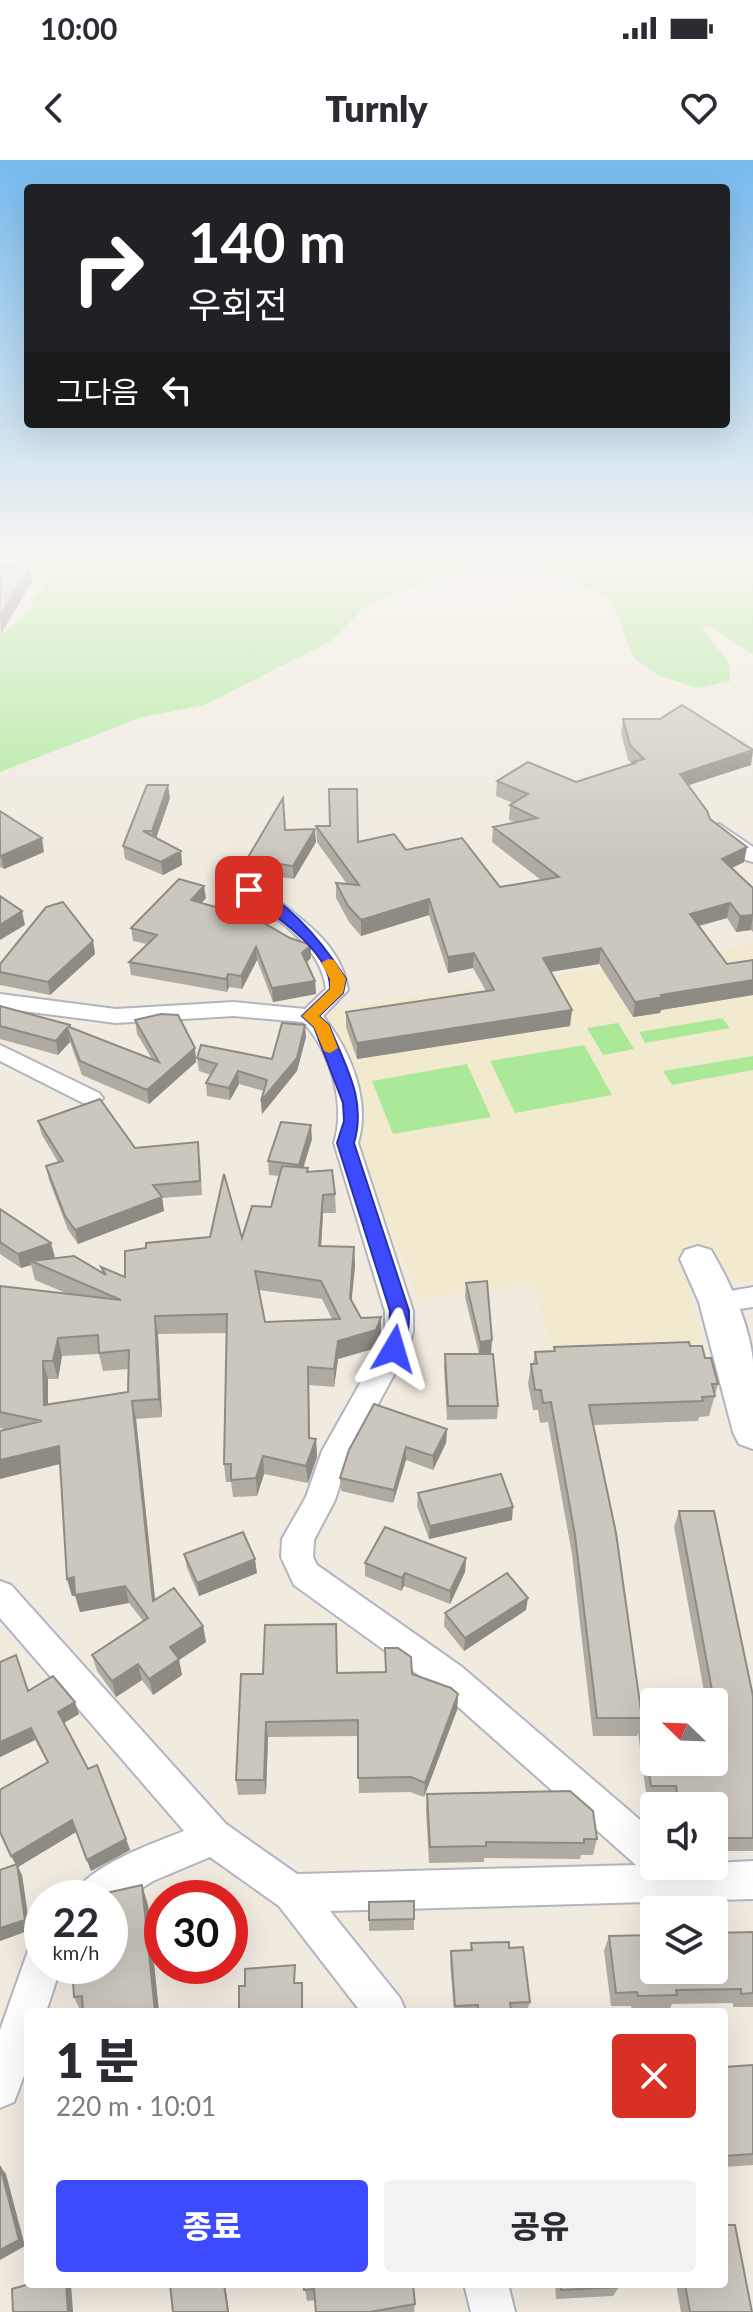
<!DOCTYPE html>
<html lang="ko">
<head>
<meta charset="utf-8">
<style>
  :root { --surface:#fff; --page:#f2f2f3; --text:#2b2b33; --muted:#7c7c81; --accent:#3d4bff }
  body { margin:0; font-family:Lato,"Noto Sans KR",sans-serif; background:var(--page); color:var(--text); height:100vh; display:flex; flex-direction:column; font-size:30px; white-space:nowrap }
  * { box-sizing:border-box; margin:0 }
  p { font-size:26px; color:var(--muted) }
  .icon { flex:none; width:44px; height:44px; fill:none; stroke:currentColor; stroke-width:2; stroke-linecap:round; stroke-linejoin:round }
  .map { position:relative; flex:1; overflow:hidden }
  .panel { position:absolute; left:24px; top:1848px; width:704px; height:280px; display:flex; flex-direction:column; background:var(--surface); border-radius:8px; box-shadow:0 8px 32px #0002 }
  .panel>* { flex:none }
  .top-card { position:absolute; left:24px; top:24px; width:706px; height:244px; border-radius:8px; box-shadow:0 8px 32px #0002; background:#202124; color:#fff; overflow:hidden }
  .needle { width:52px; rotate:293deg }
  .fabs { position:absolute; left:640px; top:1528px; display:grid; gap:16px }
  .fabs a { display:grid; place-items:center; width:88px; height:88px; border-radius:8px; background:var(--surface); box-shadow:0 8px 32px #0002; font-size:40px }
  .speed { position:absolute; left:24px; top:1720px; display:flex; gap:16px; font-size:40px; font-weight:700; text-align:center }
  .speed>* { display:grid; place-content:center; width:104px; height:104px; border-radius:50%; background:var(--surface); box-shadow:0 8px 32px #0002; line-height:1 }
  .speed small { font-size:20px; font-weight:400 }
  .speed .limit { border:12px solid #d22; background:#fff; color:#111 }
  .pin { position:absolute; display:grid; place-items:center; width:68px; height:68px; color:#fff; margin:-34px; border-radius:16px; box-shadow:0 4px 12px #0006 }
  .me { position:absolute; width:88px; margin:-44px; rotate:7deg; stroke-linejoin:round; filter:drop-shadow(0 0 6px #0008) }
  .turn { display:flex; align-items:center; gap:28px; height:168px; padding:0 32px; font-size:36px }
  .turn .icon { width:104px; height:104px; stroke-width:2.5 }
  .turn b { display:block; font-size:56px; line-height:68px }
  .then { display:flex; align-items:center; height:76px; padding:0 32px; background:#0003; gap:16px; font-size:30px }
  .round { display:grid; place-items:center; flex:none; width:84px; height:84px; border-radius:8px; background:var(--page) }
  .overview { display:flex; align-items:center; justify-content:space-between; height:136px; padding:0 32px }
  h1 { font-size:48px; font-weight:800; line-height:60px }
  .primary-button { display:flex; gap:16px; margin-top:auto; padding:16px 32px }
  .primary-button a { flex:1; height:92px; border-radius:8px; background:var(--accent); color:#fff; font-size:32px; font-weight:800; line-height:92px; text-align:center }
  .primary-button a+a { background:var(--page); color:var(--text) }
  .status { display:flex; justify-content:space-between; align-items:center; height:56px; padding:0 40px; background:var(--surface); direction:ltr }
  .status svg { height:22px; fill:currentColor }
  header { display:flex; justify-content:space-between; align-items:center; height:104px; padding:0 32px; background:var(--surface); font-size:36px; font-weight:800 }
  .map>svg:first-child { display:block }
</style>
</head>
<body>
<div class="status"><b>10:00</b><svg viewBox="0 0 49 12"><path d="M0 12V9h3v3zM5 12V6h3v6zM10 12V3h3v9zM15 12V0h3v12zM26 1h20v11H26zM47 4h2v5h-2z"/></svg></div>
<header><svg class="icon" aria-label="back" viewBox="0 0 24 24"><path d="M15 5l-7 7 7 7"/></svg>Turnly<svg class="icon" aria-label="heart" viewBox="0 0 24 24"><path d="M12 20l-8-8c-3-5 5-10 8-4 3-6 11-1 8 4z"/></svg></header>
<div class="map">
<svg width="753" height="2152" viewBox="0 0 753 2152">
  <rect width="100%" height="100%" fill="#f0eadf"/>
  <path fill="#f2eace" d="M753,782V1120L689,1129L703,1186L554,1194L532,1124L418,1139L357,981L366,960L325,850L732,789Z"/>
  <path fill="#abe998" d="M0,398H753V494L711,467H701L729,503L730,521L698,528L658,515L634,498L611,439L560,415L524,405L473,409L418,424L365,447L331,481L205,545L142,557L0,612V475L23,457L51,418L0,414Z
    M722,858L730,868L645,883L639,872Z
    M618,863L634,889L603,895L587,868Z
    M584,885L612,935L515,953L490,901Z
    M753,896V910L672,925L663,911Z
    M467,904L491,957L393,974L372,921Z"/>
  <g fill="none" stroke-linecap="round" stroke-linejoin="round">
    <g stroke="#b3b4c2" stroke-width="4">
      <path id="street" d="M719,664L753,687V702L746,700L712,674L710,670L712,666Z
        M239,712L246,714C283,750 340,774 348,830L323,856C350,890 371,940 358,983L413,1151V1172L408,1189L347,1301L335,1340L314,1380L313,1397L317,1405L462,1507L654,1672V1706H714V1703L753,1701V1739L330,1751L400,1838L406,1852H361L279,1746L210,1697L153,1721L110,1748V1738H72C86,1706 152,1684 184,1671L0,1458V1421L11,1425L226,1664L297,1714L636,1705L438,1529L294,1425L281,1397L282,1379L306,1337L322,1291L380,1188L385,1172V1151L334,983C346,945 331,892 303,862L234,856L116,863L0,848V834L116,849L234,842L305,849L326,829C320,778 265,755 232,722L229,718L232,714Z
        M0,885L99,933L103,938L99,943H83L0,901Z
        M753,1127V1147L718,1152L708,1149L704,1142L708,1135Z
        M42,1786V1806H61L46,1852H28V1905L14,1942L0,1948V1870L28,1791Z
        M464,2124H508L515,2152H471Z"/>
    </g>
    <g stroke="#b3b4c2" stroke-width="4">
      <path id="secondary" d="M698,1086L711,1090C730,1122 749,1163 753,1201C753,1229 753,1260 753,1289L739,1284L733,1272L699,1142L680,1099L685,1090Z"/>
    </g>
    <use href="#street" fill="#fff" fill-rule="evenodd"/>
    <use href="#secondary" fill="#fff" fill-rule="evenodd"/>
  </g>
  <path fill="#afaba3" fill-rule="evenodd" d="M623,559L751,605L688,625L710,659L744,702L732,708L753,728V772L751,770L736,772L727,758L699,766L727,804L753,800V835L661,850L660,853L633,857L599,804L551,812L570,866L357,899L346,867V852L486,831L473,808L448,813L429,755L361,776L349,762L336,738V723L347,724L317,682L316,666L358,682L406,690L500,727L541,720L492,682L493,667L514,662L509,660L510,645L513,643L496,636L497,621L576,622L633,604L628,600L621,573Z
    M170,638L156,678L181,691L182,705L163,715L125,699L123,686Z
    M0,651L44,692L4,709L0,707Z
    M285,670L316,682L294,719L250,713L248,712L247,699Z
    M206,738L201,743L241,755V750L311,798L307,802L315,821L316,834L273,842L257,800L242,829L229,827L227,832L131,815L129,802L147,784L133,781L131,768Z
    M93,781L95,794L50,835L0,825V804Z
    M0,846L70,865L71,868L152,899L137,874L135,860L195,888L196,902L149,944L82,915L70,882L58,895L0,879Z
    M306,877L297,911L262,954L261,941L264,931L239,924L230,940L207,936L206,923L211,915L199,911L197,898L272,899Z
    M38,961L135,988L200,996L202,1035L162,1038L164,1051L78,1084L68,1070L49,1020L46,1006L58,1002L42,975Z
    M312,979L303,1007L335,1034L336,1053H323L321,1086L354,1087L355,1106L351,1141L361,1158L381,1157V1175L376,1188L338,1199L334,1227L309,1225L310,1278L316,1279L317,1297L308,1323L264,1314L257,1336L233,1337L231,1322H226L224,1304L227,1173L158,1174L162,1257L136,1259L155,1440L203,1466L206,1482L179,1500L182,1515L153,1535L142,1520L116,1537L97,1511L92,1495L143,1461L129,1443L80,1452L75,1435L72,1436L67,1419L61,1304L6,1270L0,1268V1126L68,1134L35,1120L31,1105L21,1108L0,1094V1049L55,1097L47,1099L102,1113L101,1107L125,1117L242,1078L271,1047L279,1016L269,1015L268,1001ZM259,1130L322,1139L332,1159L265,1162ZM99,1194L103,1211L129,1209L128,1232L48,1245V1219H58L62,1196Z
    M466,1123L491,1194L498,1246L497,1259L447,1260L444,1208L445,1194H479L465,1137Z
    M690,1186L705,1198L718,1224L709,1256L699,1257L698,1261L593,1265L641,1553L714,1602V1542H706L674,1367L679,1351L753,1536V1691H714V1646H672L671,1640H647L638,1573L637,1576H593L572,1394L548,1262L540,1263L538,1250H533L528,1224L531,1204H533L535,1192L554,1191V1187Z
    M447,1269L446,1283L433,1310L406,1300L393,1343L341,1331L340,1318L349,1290Z
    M418,1333L512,1360L429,1379L417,1346Z
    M184,1394L257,1413L199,1436L187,1408Z
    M466,1398L465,1412L450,1444L404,1426L401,1431L365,1416V1403Z
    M526,1450L464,1491L444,1466L445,1453Z
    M0,1502L28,1531L79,1554L64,1563L126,1679L130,1690L91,1711L76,1672L18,1707L22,1715L30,1770L0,1781V1710L15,1705L47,1602L35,1580L0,1597Z
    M337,1513L412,1514L458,1534L457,1550L424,1637L410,1632L359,1633L358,1576L268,1577L266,1634L238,1635L236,1620L241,1514Z
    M427,1634L597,1679L593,1695H581L580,1699L484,1698V1702L429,1703L426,1651Z
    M369,1742L414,1759V1770L369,1771Z
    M148,1745L159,1852H81L74,1837Z
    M753,1772V1847H733V1843L672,1844L670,1849L632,1850L631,1846H611L604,1791L609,1776Z
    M471,1783L509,1788L530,1842L527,1851L454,1852L450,1802L451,1791L470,1790Z
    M753,1905V2005L724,2007V1907Z
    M304,2124L415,2144L414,2152H316L315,2140L307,2141Z
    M555,2124H619V2127L613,2136L556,2139Z
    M676,2124H724L752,2152H681Z"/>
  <path fill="#8e8b85" d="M29,408L32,422L1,474L0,456Z
    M753,591L751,605L677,629L680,614Z
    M168,625L170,638L154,684L152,671Z
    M315,669L316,682L294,719L293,706Z
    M42,678L44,692L4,709L1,696Z
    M747,687L744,702L719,714L722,699Z
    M181,691L182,705L163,715L161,702Z
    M204,726L206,738L192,753L191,740Z
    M429,739V755L361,776V760Z
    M730,743L727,758L687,769L690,754Z
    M22,751L25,765L0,780V765Z
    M753,755L751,770L736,772L740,756Z
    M93,781L95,794L50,835L48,822Z
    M311,785V798L303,806L302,793Z
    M256,787L257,800L242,829L241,816Z
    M601,788L599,804L542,813L543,798Z
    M474,793L473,808L448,813V797Z
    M228,814L229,827L227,832L226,819Z
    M753,820V835L661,850L660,853L633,857L635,842L661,835Z
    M315,821L316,834L273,842L272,828Z
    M572,850L570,866L357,899V883Z
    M305,865L306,877L297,911L262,954L261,941Z
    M67,868L70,882L58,895L56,881Z
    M195,888L196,902L149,944L147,930Z
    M238,911L239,924L230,940L229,928Z
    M311,965L312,979L300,1019L299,1005Z
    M323,1035V1053L320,1105L319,1086Z
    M162,1037L164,1051L78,1084L75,1070Z
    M51,1083L55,1097L36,1103L31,1101V1105L21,1108L18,1094Z
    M354,1087L355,1106L350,1157V1138Z
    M155,1156L158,1174L162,1257L159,1239Z
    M381,1157V1175L376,1188L338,1199L334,1227V1209L338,1181Z
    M58,1178L62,1196L58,1219L53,1201Z
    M492,1180L491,1194L479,1196L480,1182Z
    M43,1201L48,1219V1263L44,1245Z
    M132,1241L136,1259L157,1458L153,1441Z
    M447,1269L446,1283L433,1310V1296Z
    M316,1279L317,1297L308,1323L306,1306Z
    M59,1286L64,1303L0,1319V1300Z
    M406,1287V1300L393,1343L394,1330Z
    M263,1296L264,1314L257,1336L256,1318Z
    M513,1347L512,1360L429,1379L430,1366Z
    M466,1398L465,1412L450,1444V1431Z
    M255,1399L257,1413L199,1436L197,1423Z
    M405,1413L404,1426L401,1431L402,1418Z
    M74,1417L79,1434L72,1436L67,1419Z
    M125,1426L129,1443L80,1452L75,1435Z
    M528,1438L526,1450L464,1491L465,1478Z
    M203,1466L206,1482L179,1500L182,1515L153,1535L149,1519L170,1487Z
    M138,1504L142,1520L116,1537L112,1521Z
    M458,1534L457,1550L424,1637L425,1623Z
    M75,1542L79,1554L62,1564L58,1552Z
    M266,1562L268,1577L266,1634L264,1620Z
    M31,1568L35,1580L0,1597V1582Z
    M72,1660L76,1672L18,1707L22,1715L30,1770L0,1781V1768L17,1707L11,1696Z
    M126,1679L130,1690L91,1711L87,1700Z
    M142,1725L148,1745L159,1852H155Z
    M0,2006L6,2014L25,2086L0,2100Z
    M66,2124H71L73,2152H68Z
    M224,2124H225L229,2152H228Z"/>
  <path fill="#cbc7be" stroke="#8e8b85" stroke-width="2" fill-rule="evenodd" d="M0,407L29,408L0,456Z
    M682,545L753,590L680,614L707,651L710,659L747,687L722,699L753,728V755L740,756L730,743L690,754L727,804L753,800V820L661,835L663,837L635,842L601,788L543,798L572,850L357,883L346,852L494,830L474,793L448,797L429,739L361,760L348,746L336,723L359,725L316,666H330L329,629H357L358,682L394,674L406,690L462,678L500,727L559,717L493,667L537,658L510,645L528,634L497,621L528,602L576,622L635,603L633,602L644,599L630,585L623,559H660Z
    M147,625H168L152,671H143L181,691L161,702L123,686Z
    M283,638L285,670L315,669L293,706L249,700L247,699Z
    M0,651L42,678L1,696L0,695Z
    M179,719L204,726L191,740L243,755L241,750L290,778L311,785L302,793L315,821L272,828L256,787L241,816L228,814L226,819L129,802L157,775L131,768Z
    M0,736L22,751L0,765Z
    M63,742L93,781L48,822L0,812V804L46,747Z
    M0,846L70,865L69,867L159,902L135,860L161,854L178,855L195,888L147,930L80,901L67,868L56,881L0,866Z
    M282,863L305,865L297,898L261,941L267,920L238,911L229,928L206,923L217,904L197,898L201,885L272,899Z
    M100,939L135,988L198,982L200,1021L153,1025L162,1037L75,1070L65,1056L46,1006L63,1001L38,961Z
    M281,962L311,965L299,1005L268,1001Z
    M282,1006L308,1008L307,1012L332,1010L335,1034L323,1035L319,1086L354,1087L350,1138L361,1158L381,1157L376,1170L338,1181L334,1209L308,1207L309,1278L316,1279L306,1306L263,1296L256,1318L231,1320V1304H224L227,1154L155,1156L159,1239L132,1241L153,1441L174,1428L203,1466L170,1487L179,1499L149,1519L138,1504L112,1521L92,1495L148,1458L125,1426L75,1435L74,1417L67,1419L59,1286L0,1300V1271L42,1261L0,1252V1126L121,1140L31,1101L74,1096L106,1115L101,1107L125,1117V1091L146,1088V1083L210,1077L224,1014L242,1078L252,1046L271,1047ZM255,1111L321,1121L340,1159L265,1162ZM98,1175L99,1193L129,1190L128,1232L44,1245L43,1201H53L58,1178Z
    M0,1049L51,1083L18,1094L0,1082Z
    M487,1121L492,1180L480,1182L466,1123Z
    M689,1182L690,1186H702L705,1198H711L718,1224H712L715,1236L702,1237L703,1241L589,1245L616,1373L642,1558H597L575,1375L551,1242L543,1243L541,1230H535L531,1204H537L535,1192L555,1191L554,1187Z
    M445,1194H493L498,1246H448Z
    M374,1244L447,1269L433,1296L406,1287L394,1330L340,1318L349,1290Z
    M501,1314L513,1347L430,1366L418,1333Z
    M679,1351H714L753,1536V1678H714V1646H679L676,1626H651L641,1553H654V1602H714V1552H716Z
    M385,1367L466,1398L450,1431L405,1413L402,1418L365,1403Z
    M243,1372L255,1399L197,1423L184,1394Z
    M507,1413L528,1438L465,1478L445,1453Z
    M336,1464L337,1513L386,1512L385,1488H398L411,1497L412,1514L451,1528L458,1534L425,1623L411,1617L358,1618V1560L266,1562L264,1620H236L241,1514H263L265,1465Z
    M16,1495L28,1531L53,1516L75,1542L58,1552L88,1609L97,1605L126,1679L87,1700L72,1660L11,1696L0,1672V1630L48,1602L31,1568L0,1582V1502Z
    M570,1631L593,1651L597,1679H584V1683L486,1682V1686L430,1687L427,1634Z
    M17,1704L25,1760L0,1768V1710Z
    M142,1725L155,1852H83L82,1836L74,1837L72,1806H110V1738H84Z
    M414,1741V1759L369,1760V1742Z
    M753,1772V1833L741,1834V1829L676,1830L677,1835L638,1836L637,1832L616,1833L609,1776L654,1775V1810H714V1773Z
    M509,1782V1788L523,1787L530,1842L510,1843L511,1849L478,1850V1845L455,1846L451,1791L472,1790L471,1783Z
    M295,1805L294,1823H302V1852H239V1826H245V1809Z
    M753,1905V1994L724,1996V1907Z
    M0,2006L19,2080L0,2090Z
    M724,2065H735L752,2152H690L685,2124H724Z
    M29,2124H66L68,2152H13L12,2129Z
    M170,2124H224L228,2152H173Z
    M304,2124H413L415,2144L370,2152H316L314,2129L304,2130Z
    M560,2124H619V2127L561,2130Z"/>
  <linearGradient id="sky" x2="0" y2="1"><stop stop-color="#76baee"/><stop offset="0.57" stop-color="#f8f6f1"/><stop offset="1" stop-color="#f8f6f1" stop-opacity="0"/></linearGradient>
  <rect width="753" height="699" fill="url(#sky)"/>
  <path fill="#3d4bff" stroke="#2831a6" stroke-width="2" d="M249,726C289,740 324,785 346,819L343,833L319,856L329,865C345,906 367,939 354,983L409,1151C409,1167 408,1181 401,1195H387L384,1189L389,1172L390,1151L337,983L344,961L343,943L314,867L302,856L330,829C332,791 271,753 244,733L242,730Z"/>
  <path fill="#f59e0b" d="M328,799L334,800L346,819L343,833L319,856L329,865L338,888L330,893L324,891L314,867L302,856L330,829V819L321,803Z"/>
</svg>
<div class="fabs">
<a><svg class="needle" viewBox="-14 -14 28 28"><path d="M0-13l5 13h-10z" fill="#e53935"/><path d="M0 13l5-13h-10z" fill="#7c7c81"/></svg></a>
<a><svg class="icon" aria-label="sound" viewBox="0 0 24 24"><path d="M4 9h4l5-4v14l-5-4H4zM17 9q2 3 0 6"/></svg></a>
<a><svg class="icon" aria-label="layers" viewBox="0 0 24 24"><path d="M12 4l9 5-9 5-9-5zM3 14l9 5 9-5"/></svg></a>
</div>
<div class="speed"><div>22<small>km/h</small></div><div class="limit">30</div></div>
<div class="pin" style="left:249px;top:730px;background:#d93025"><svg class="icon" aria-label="arrive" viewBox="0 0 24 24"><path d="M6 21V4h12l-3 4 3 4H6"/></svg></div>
<svg class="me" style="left:394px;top:1189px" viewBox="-20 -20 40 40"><path d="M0-17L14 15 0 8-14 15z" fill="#3d4bff" stroke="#fff" stroke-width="4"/></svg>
<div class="top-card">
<div class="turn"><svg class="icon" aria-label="right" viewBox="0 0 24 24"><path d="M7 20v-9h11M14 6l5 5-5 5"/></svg><div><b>140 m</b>우회전</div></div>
<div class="then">그다음<svg class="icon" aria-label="left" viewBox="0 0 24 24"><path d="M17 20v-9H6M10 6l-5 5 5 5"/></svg></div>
</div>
<section class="panel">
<div class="overview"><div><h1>1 분</h1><p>220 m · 10:01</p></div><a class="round" style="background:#d93025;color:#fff"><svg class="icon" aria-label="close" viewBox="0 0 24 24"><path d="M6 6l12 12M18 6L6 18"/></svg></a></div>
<div class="primary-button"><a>종료</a><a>공유</a></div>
</section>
</div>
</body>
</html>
